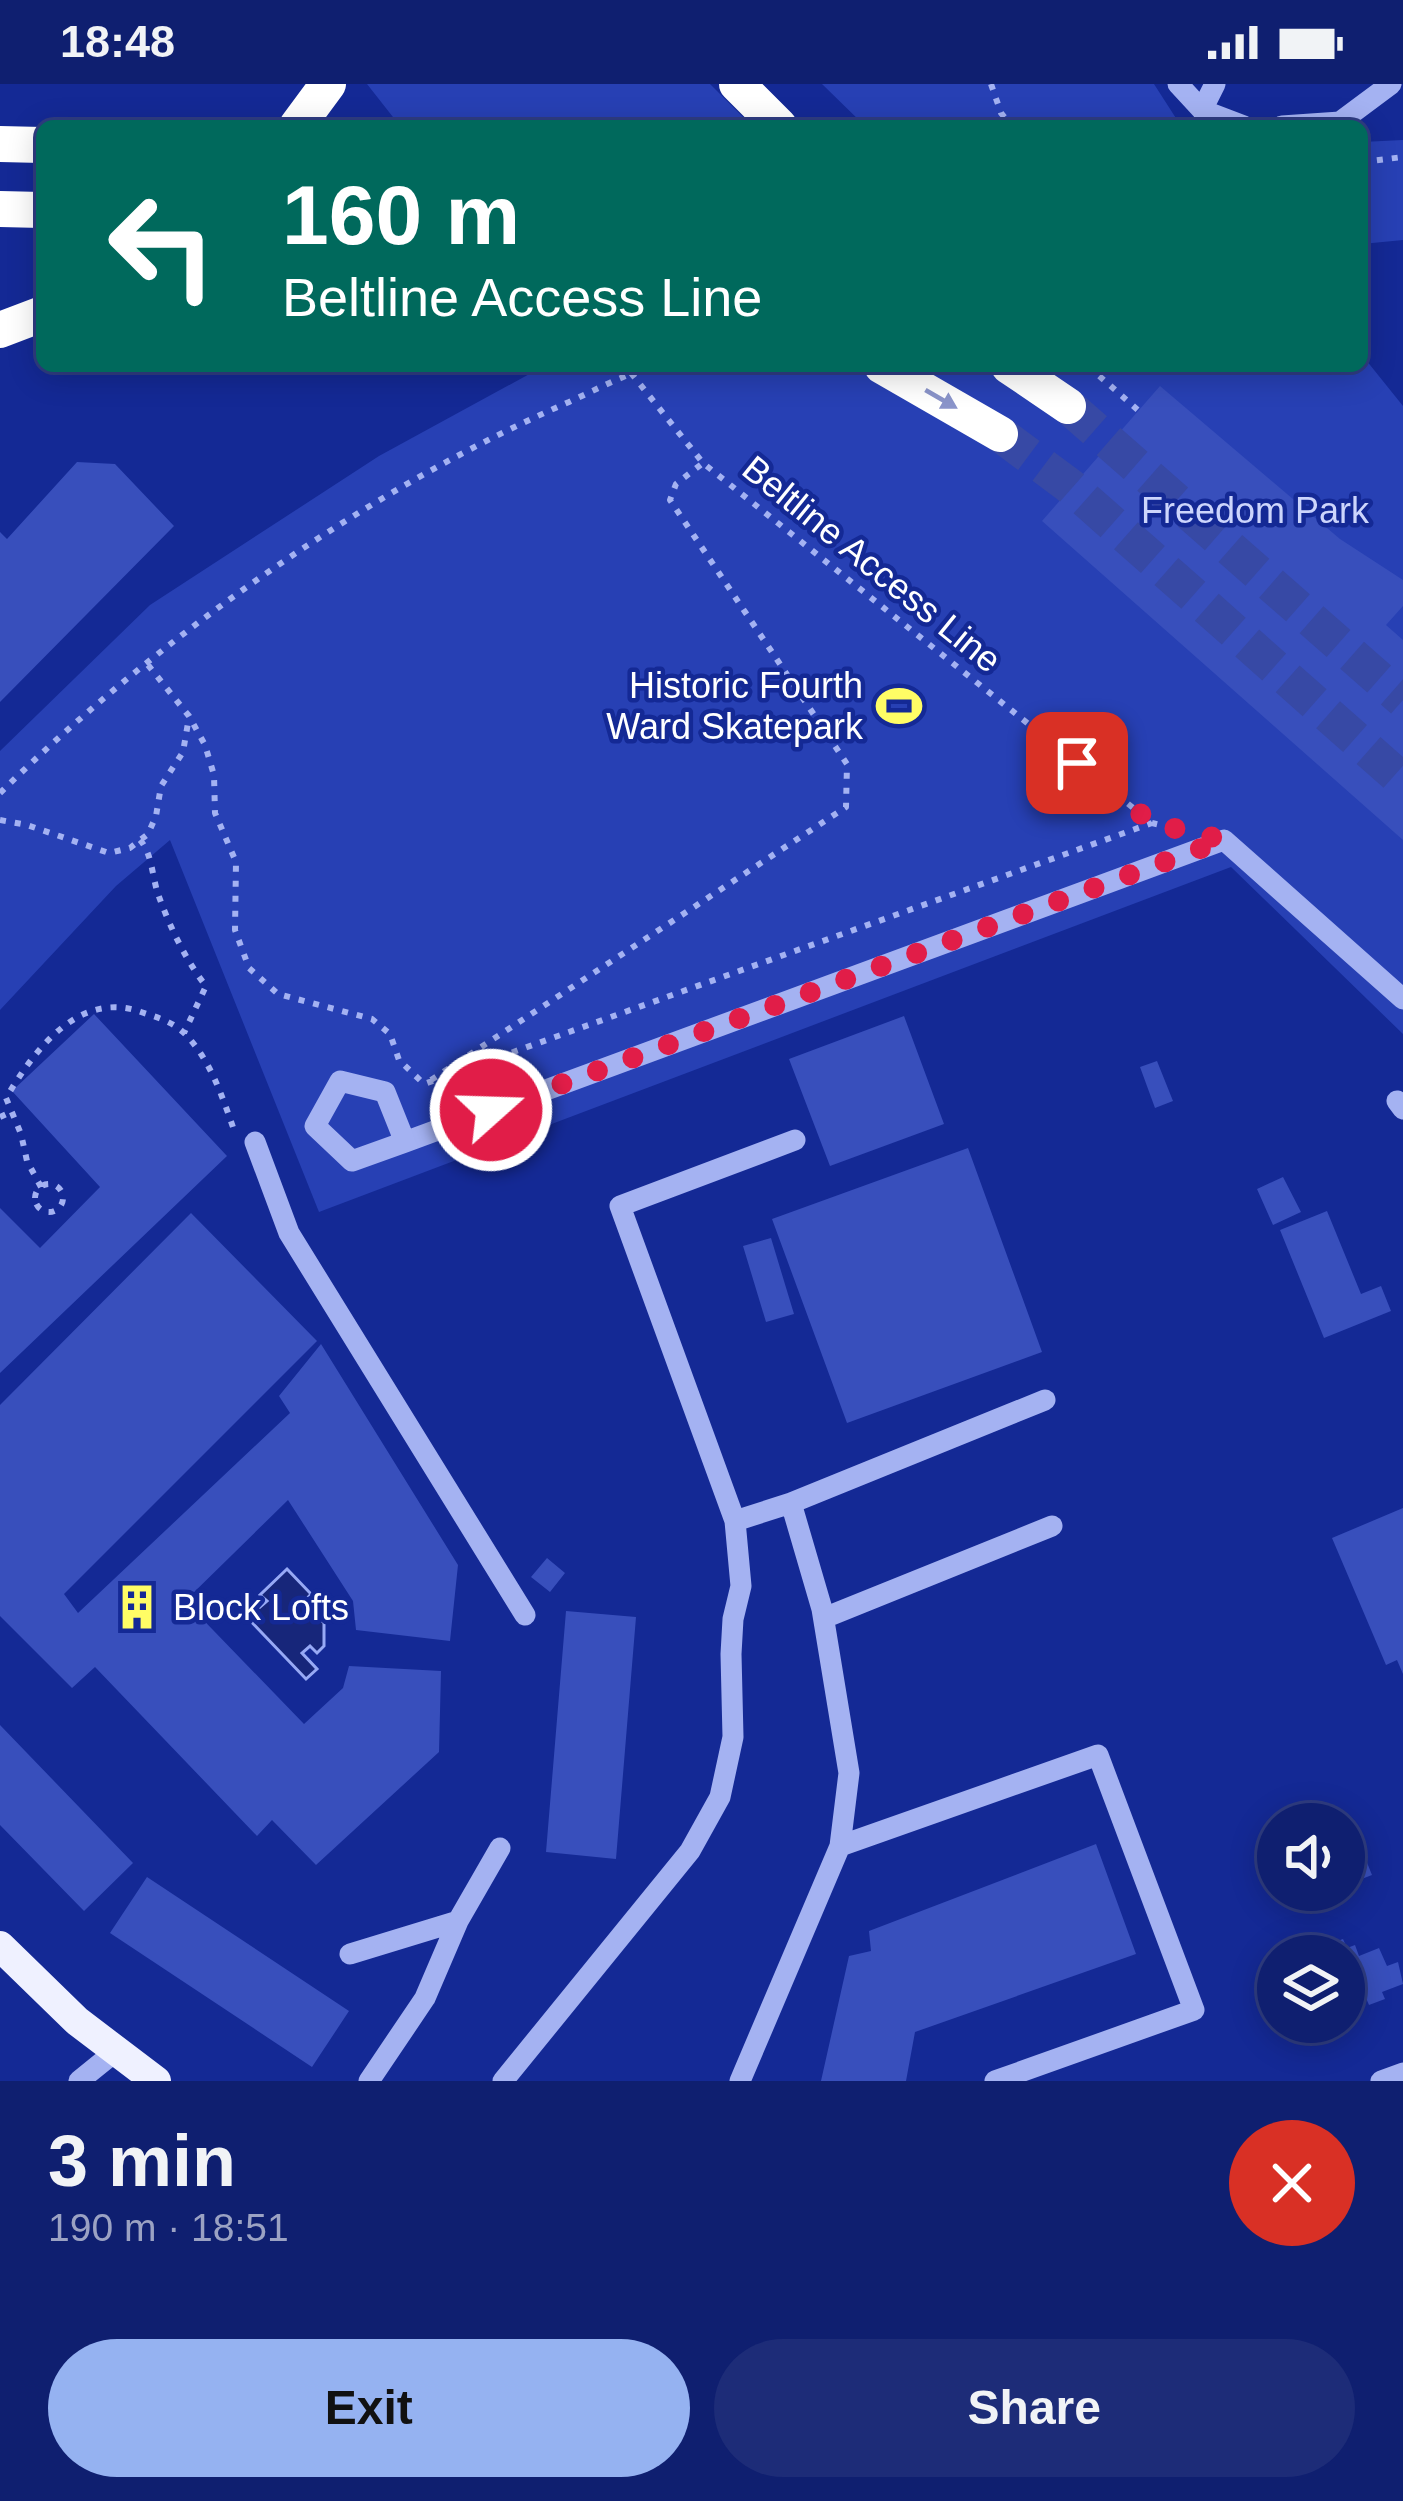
<!DOCTYPE html>
<html lang="en">
<head>
<meta charset="utf-8">
<style>
  :root { --surface:#0f1f70; --page:#1d2c78; --text:#f1f3f6; --muted:#9ba2c3; --line:#2f3d83; --accent:#95b2f1 }
  body { margin:0; font-family:Helvetica,sans-serif; background:var(--page); color:var(--text); height:100vh; display:flex; flex-direction:column; font-size:45px; white-space:nowrap }
  * { box-sizing:border-box; margin:0 }
  p { font-size:39px; color:var(--muted) }
  .icon { flex:none; width:66px; height:66px; fill:none; stroke:currentColor; stroke-width:2; stroke-linecap:round; stroke-linejoin:round }
  .map { position:relative; height:1997px; overflow:hidden }
  .panel { display:flex; flex-direction:column; background:var(--surface); flex:1 }
  .panel>* { flex:none }
  .guide { position:absolute; left:36px; top:36px; width:1332px; height:252px; border-radius:18px; box-shadow:0 6px 30px #0003,0 0 0 3px var(--line); background:#00695c; color:#fff; overflow:hidden }
  .controls { position:absolute; left:1257px; top:1719px; display:grid; gap:24px }
  .controls a { display:grid; place-items:center; width:108px; height:108px; border-radius:50%; background:var(--surface); box-shadow:0 6px 30px #0003,0 0 0 3px var(--line); font-size:60px }
  .pin { position:absolute; display:grid; place-items:center; width:102px; height:102px; color:#fff; margin:-51px; border-radius:24px; box-shadow:0 6px 18px #0006 }
  .me { position:absolute; width:132px; margin:-66px; rotate:70deg; stroke-linejoin:round; filter:drop-shadow(0 0 9px #0008) }
  .turn { display:flex; align-items:center; gap:42px; height:252px; padding:0 48px; font-size:54px }
  .turn .icon { width:156px; height:156px; stroke-width:2.5 }
  .turn b { display:block; font-size:84px; line-height:102px }
  .round { display:grid; place-items:center; flex:none; width:126px; height:126px; border-radius:63px; background:var(--page) }
  .head { display:flex; align-items:center; justify-content:space-between; height:204px; padding:0 48px }
  h1 { font-size:72px; font-weight:600; line-height:90px }
  .cta { display:flex; gap:24px; margin-top:auto; padding:24px 48px }
  .cta a { flex:1; height:138px; border-radius:72px; background:var(--accent); color:#111; font-size:48px; font-weight:600; line-height:138px; text-align:center }
  .cta a+a { background:var(--page); color:var(--text) }
  .status { display:flex; justify-content:space-between; align-items:center; height:84px; padding:0 60px; background:var(--surface); direction:ltr }
  .status svg { height:33px; fill:currentColor }
  .map>svg:first-child { display:block }
</style>
</head>
<body>
<div class="status"><b>18:48</b><svg viewBox="0 0 49 12"><path d="M0 12V9h3v3zM5 12V6h3v6zM10 12V3h3v9zM15 12V0h3v12zM26 1h20v11H26zM47 4h2v5h-2z"/></svg></div>
<div class="map">
<svg width="1403" height="1997" viewBox="0 0 1403 1997">
  <rect width="100%" height="100%" fill="#142995"/>
  <path fill="#2740b4" d="M367,0H710L752,42H400Z
    M822,0H1154L1181,42H865Z
    M1403,56V156L1362,160V58Z
    M1362,271L1403,322V950L1231,783L319,1128L170,756L116,802L0,926V667L150,521L379,372L544,282H1362Z"/>
  <path fill="#17267a" stroke="#97a9f5" stroke-width="3" d="M287,1485L311,1510L304,1518L324,1539V1562L317,1569L310,1562L302,1569L317,1585L306,1595L242,1528L254,1518L260,1523L267,1517L260,1511Z"/>
  <path fill="#384fbc" d="M1160,302L1340,455L1403,496V522L1386,541L1403,556V756L1042,437Z
    M77,378L115,380L174,442L0,618V448L7,455Z
    M94,930L227,1072L0,1289V1124L40,1164L100,1103L12,1007Z
    M904,932L944,1040L830,1082L789,975Z
    M1157,977L1173,1017L1155,1024L1140,983Z
    M968,1064L1042,1268L847,1339L772,1135Z
    M1283,1093L1301,1128L1273,1141L1257,1105Z
    M1327,1127L1361,1210L1381,1202L1391,1227L1324,1254L1280,1146Z
    M191,1129L317,1257L64,1510L78,1529L290,1329L279,1312L321,1260L458,1481L450,1557L356,1546L353,1517L288,1416L185,1517L304,1640L343,1604L349,1582L441,1587L439,1668L316,1781L272,1736L257,1752L95,1583L72,1604L0,1532V1321Z
    M771,1154L794,1230L766,1238L743,1162Z
    M1403,1424V1590L1397,1576L1386,1581L1332,1454Z
    M547,1474L565,1489L550,1508L531,1493Z
    M566,1527L636,1533L616,1775L546,1768Z
    M0,1641L133,1779L84,1827L0,1741Z
    M1096,1760L1136,1870L915,1948L906,1997H821L849,1872L871,1867L869,1847Z
    M1360,1761L1372,1791L1346,1801L1344,1767Z
    M147,1793L349,1927L312,1983L110,1849Z
    M1343,1855L1347,1864L1355,1861L1359,1872L1379,1864L1387,1882L1398,1878L1403,1900L1382,1908L1385,1915L1369,1921L1366,1914L1348,1921L1344,1909V1872H1330L1326,1861Z"/>
  <g fill="none" stroke-linecap="round" stroke-linejoin="round">
    <path stroke="#3749a5" stroke-width="36" stroke-dasharray="36 18" stroke-linecap="butt" d="M1068,322L1403,616
      M1000,350L1071,403L1403,697"/>
    <path stroke="#a4b2f2" stroke-width="6" stroke-dasharray="6 9" stroke-linecap="butt" d="M991,0L1001,29L1012,42
      M1362,78L1403,73
      M1088,282L1139,327
      M631,289L703,379L1152,739L1173,744
      M148,581L189,632L205,661L214,691L215,729L236,778L235,846L249,884L278,910L372,935L390,950L399,976L424,1000L1152,739
      M0,709C158,554 366,406 569,318C597,305 624,291 653,282
      M0,736L27,741L109,769L130,764L148,750L156,732L161,702L183,668L189,633
      M140,756C152,769 152,792 158,810C169,841 186,877 206,902L184,949
      M431,996L846,723L847,680L670,416L676,400L703,379
      M0,1033L11,1028
      M35 1114a14 14 0 1 1 28 0a14 14 0 1 1-28 0Z
      M41,1103L27,1077L21,1050L6,1014C35,965 79,906 141,928C156,933 171,937 183,948C210,974 222,1012 234,1046"/>
    <path stroke="#a4b2f2" stroke-width="21" d="M1178,0L1202,26L1244,42
      M1202,26L1215,0
      M1282,42L1340,38L1391,0
      M1397,1017L1403,1025
      M255,1058L289,1149L525,1531
      M405,1058L385,1008L340,997L315,1042L352,1077L405,1058L1224,756L1403,915
      M735,1437L791,1419
      M824,1534L1052,1442
      M840,1762L1098,1671L1194,1926L995,1997
      M350,1870L458,1837
      M79,1997L116,1967
      M369,1997L425,1914L458,1837L500,1764
      M503,1997L690,1767L720,1713L733,1653L731,1570L733,1535L741,1502L735,1437L620,1122L795,1056
      M740,1997L840,1762L849,1689L822,1525L791,1419L1045,1316
      M1381,1997L1403,1989"/>
    <path stroke="#eff1ff" stroke-width="30" d="M0,1862L77,1937L156,1997"/>
    <path stroke="#fff" stroke-width="36" d="M737,0L779,42
      M297,42L328,0
      M0,60L42,61
      M0,125L42,126
      M0,246L42,230
      M882,282L1000,350
      M1009,282L1068,322"/>
  </g>
  <defs><path id="oneway-solid" d="M-6-.8H1V-3.2L6.5 0L1 3.2V.8H-6Z" transform="scale(3)"/></defs>
  <use fill="#8a94ca" href="#oneway-solid" transform="translate(941 315) rotate(30)"/>
  <g fill="none" stroke-linecap="round" stroke-linejoin="round">
    <path stroke="#e11d48" stroke-width="21" stroke-dasharray="0 37.8" d="M491,1026L1224,756L1152,739L1077,679"/>
  </g>
  <defs>
    <g id="stadium-bare" transform="scale(3.6)"><path d="M0-5a6.5 5 0 1 0 0 10a6.5 5 0 1 0 0-10ZM-3.5-1.8h7v3.6h-7Z" fill="#fffd65" stroke="#142995" stroke-width="2.5" paint-order="stroke"/></g>
    <g id="building-bare" transform="scale(3.6)"><path d="M-4-6H4V6H1V3H-1V6H-4ZM-2.5-4.3h1.7v1.8h-1.7ZM.8-4.3h1.7v1.8H.8ZM-2.5-1h1.7V.8h-1.7ZM.8-1h1.7V.8H.8Z" fill="#fffd65" stroke="#142995" stroke-width="2.5" paint-order="stroke"/></g>
  </defs>
  <g fill-rule="evenodd">
    <use href="#stadium-bare" x="899" y="622"/>
    <use href="#building-bare" x="137" y="1523"/>
  </g>
  <g text-anchor="middle" dominant-baseline="central" stroke-width="9" stroke-linejoin="round" paint-order="stroke">
    <g font-size="36" fill="#ccd5fc" stroke="#142995">
      <text x="1255" y="426">Freedom Park</text>
    </g>
    <g font-size="36" fill="#fff" stroke="#142995">
      <text transform="translate(872 480) rotate(39)">Beltline Access Line</text>
    </g>
    <g font-size="36" fill="#fff" stroke="#142995" text-anchor="end">
      <text x="863" y="601">Historic Fourth<tspan x="863" dy="41">Ward Skatepark</tspan></text>
      <text x="173" y="1523" text-anchor="start">Block Lofts</text>
    </g>
  </g>
</svg>
<div class="controls">
<a><svg class="icon" aria-label="sound" viewBox="0 0 24 24"><path d="M4 9h4l5-4v14l-5-4H4zM17 9q2 3 0 6"/></svg></a>
<a><svg class="icon" aria-label="layers" viewBox="0 0 24 24"><path d="M12 4l9 5-9 5-9-5zM3 14l9 5 9-5"/></svg></a>
</div>
<div class="pin" style="left:1077px;top:679px;background:#d93025"><svg class="icon" aria-label="arrive" viewBox="0 0 24 24"><path d="M6 21V4h12l-3 4 3 4H6"/></svg></div>
<svg class="me" style="left:491px;top:1026px" viewBox="-20 -20 40 40"><circle r="17" fill="#e11d48" stroke="#fff" stroke-width="3"/><path d="M0-11L8 9 0 5-8 9z" fill="#fff"/></svg>
<div class="guide">
<div class="turn"><svg class="icon" aria-label="left" viewBox="0 0 24 24"><path d="M17 20v-9H6M10 6l-5 5 5 5"/></svg><div><b>160 m</b>Beltline Access Line</div></div>
</div>
</div>
<section class="panel">
<div class="head"><div><h1>3 min</h1><p>190 m · 18:51</p></div><a class="round" style="background:#d93025;color:#fff"><svg class="icon" aria-label="close" viewBox="0 0 24 24"><path d="M6 6l12 12M18 6L6 18"/></svg></a></div>
<div class="cta"><a>Exit</a><a>Share</a></div>
</section>
</body>
</html>
